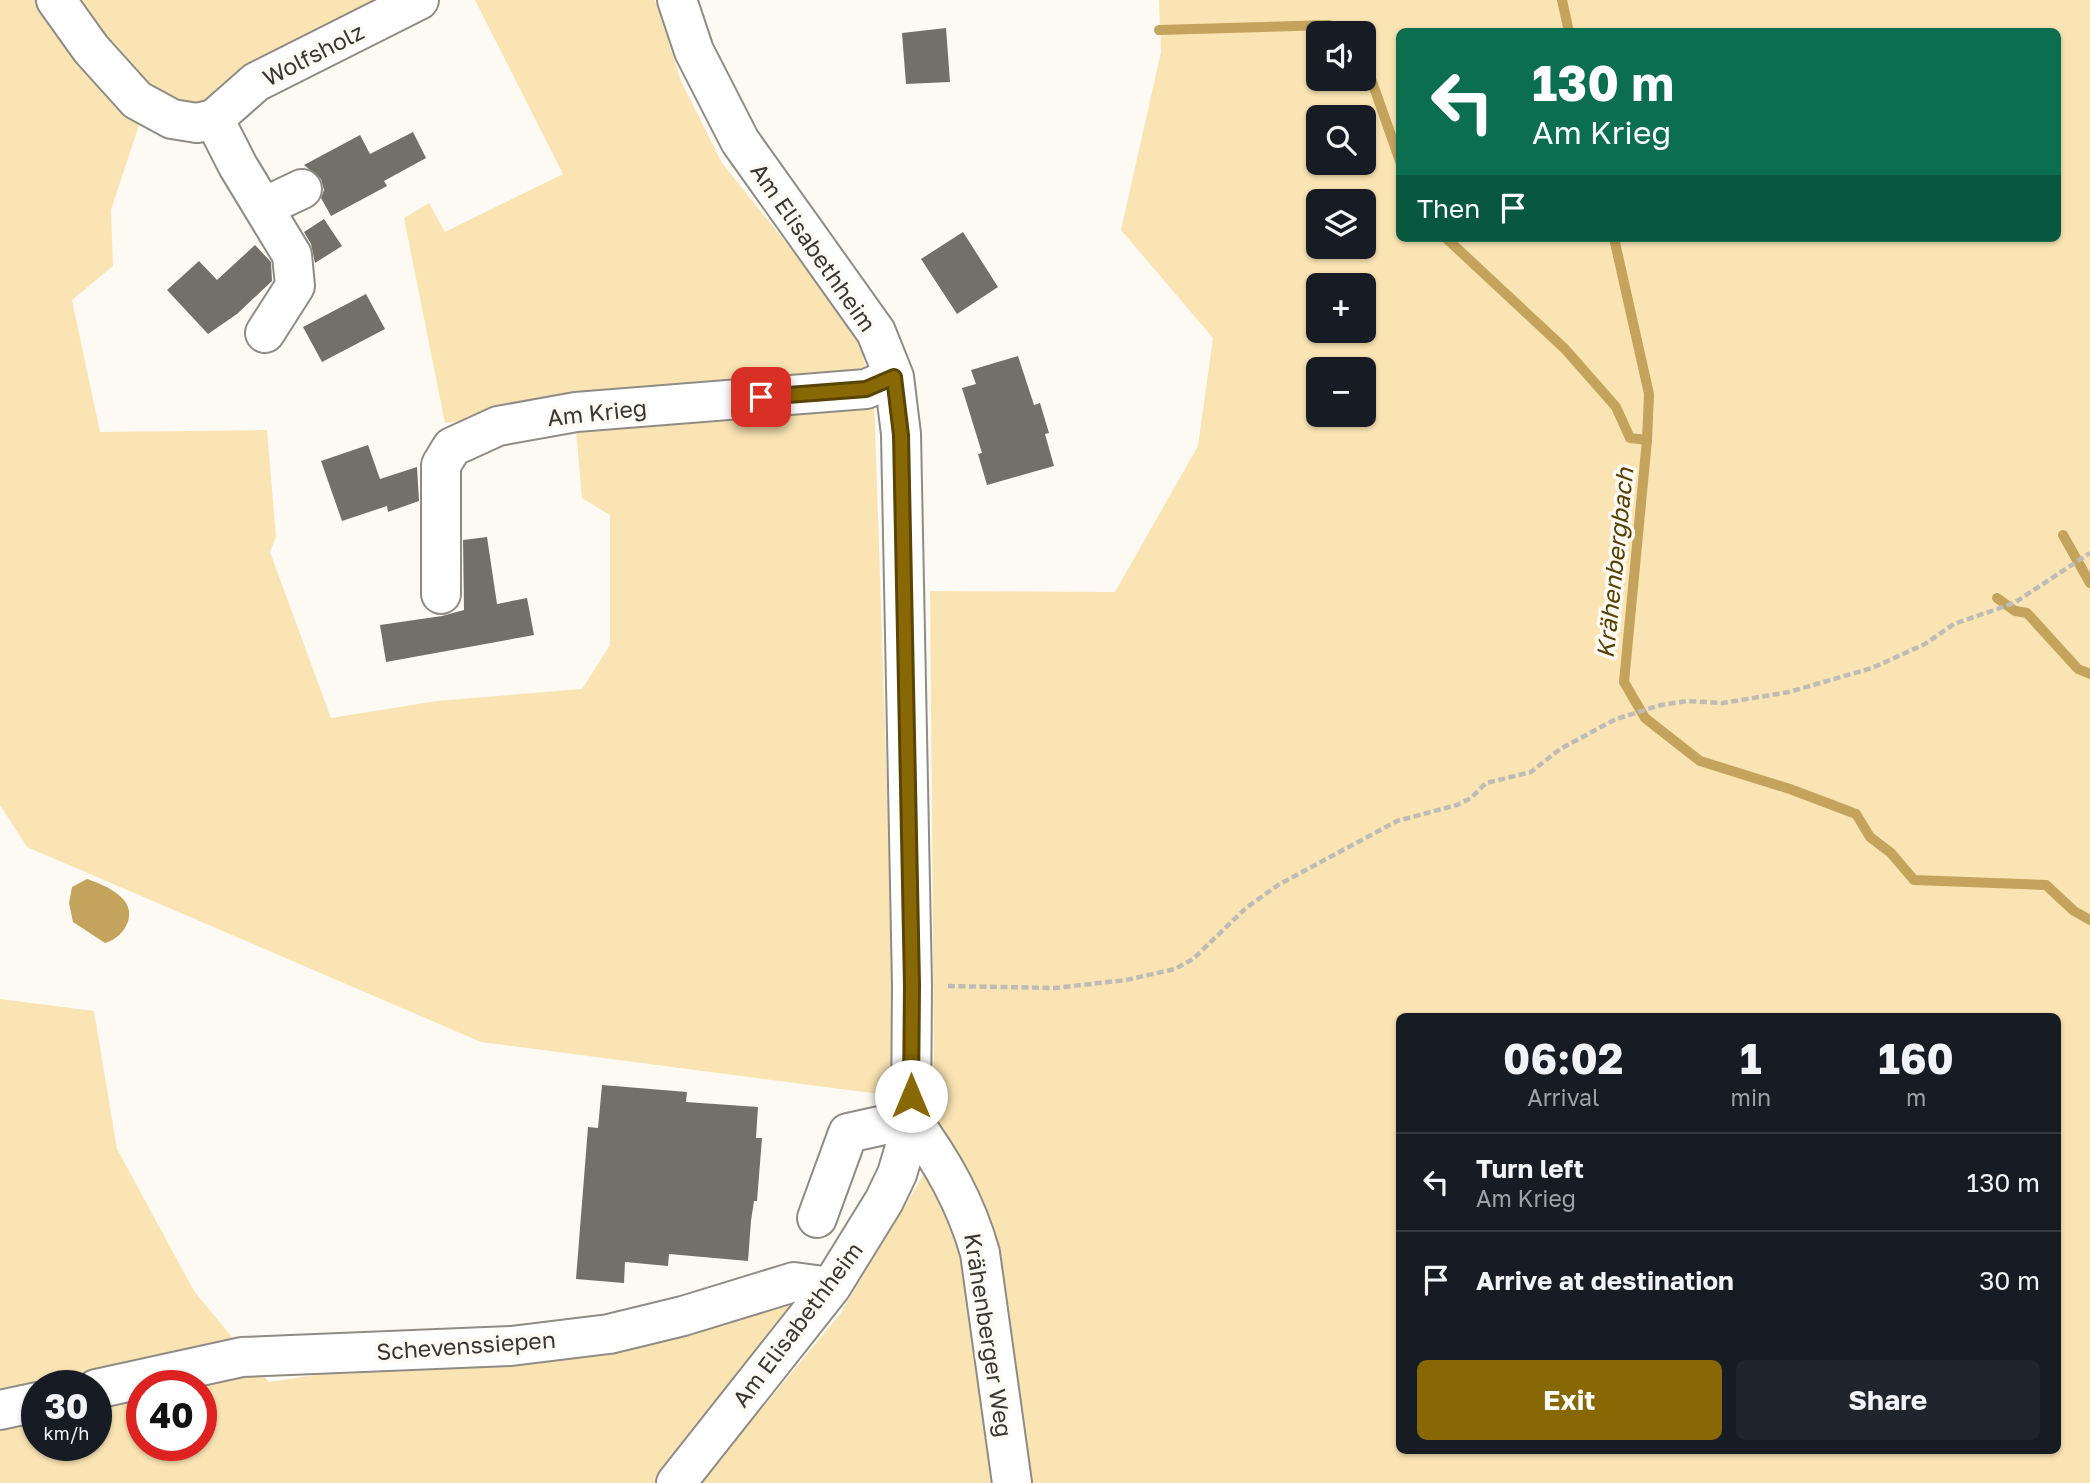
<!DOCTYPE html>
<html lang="en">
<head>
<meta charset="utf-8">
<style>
  :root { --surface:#171b24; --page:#20242c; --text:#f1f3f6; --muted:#9ea1a6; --line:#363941; --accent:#886804 }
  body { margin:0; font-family:"Golos Text",sans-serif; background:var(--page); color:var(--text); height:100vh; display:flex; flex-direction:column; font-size:26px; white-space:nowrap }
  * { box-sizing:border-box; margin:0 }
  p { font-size:23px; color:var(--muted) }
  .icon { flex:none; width:38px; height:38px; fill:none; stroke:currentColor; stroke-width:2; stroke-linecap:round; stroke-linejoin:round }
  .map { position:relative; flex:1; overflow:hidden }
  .side { position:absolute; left:1396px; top:1013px; width:665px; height:441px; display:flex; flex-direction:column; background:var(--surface); border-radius:10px; box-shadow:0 2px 5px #0004 }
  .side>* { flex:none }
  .hud { position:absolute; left:1396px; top:28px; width:665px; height:214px; border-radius:10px; box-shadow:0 2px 5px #0004; background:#0b6e4f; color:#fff; overflow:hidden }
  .fabs { position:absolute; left:1306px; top:21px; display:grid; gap:14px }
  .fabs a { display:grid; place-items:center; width:70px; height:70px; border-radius:10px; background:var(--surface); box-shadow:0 2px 5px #0004; font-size:35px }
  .speed { position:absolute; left:21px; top:1370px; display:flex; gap:14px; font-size:35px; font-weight:700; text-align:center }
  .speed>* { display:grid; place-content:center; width:91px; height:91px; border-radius:50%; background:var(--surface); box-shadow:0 2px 5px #0004; line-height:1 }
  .speed small { font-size:18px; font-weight:400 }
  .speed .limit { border:10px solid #d22; background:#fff; color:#111 }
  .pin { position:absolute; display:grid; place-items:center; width:60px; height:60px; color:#fff; margin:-30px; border-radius:14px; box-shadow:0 4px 10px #0006 }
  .me { position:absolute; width:77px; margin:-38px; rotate:0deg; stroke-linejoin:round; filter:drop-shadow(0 0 5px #0008) }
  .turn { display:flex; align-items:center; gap:24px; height:147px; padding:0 21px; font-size:32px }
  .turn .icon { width:91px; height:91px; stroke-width:2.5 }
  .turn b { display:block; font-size:49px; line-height:60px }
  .then { display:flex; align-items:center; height:66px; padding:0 21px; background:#0003; gap:14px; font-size:26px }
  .eta { display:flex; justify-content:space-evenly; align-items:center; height:119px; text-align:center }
  .eta b { font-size:42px; font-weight:700; line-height:49px }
  .primary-button { display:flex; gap:14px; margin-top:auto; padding:14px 21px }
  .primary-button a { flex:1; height:80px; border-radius:10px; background:var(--accent); color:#fff; font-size:28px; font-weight:700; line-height:80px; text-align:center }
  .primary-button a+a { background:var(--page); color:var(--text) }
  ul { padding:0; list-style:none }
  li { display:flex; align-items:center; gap:21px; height:98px; padding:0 21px; border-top:2px solid var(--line) }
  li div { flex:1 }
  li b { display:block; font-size:26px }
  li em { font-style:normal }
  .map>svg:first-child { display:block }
</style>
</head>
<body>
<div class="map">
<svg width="2090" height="1483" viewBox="0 0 2090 1483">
  <rect width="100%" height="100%" fill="#fdfaf3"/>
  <path fill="#fae4b3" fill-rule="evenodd" d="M0,0H48L141,119L111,210L113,266L72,300L100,432L267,430L276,537L270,552L331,718L437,701L582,689L610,645V515L582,498L575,419L874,396L894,998L895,1096L481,1042L27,847L0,805Z
    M66,0H389L210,106L167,105Z
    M475,0H655L681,81L722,163L825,291L861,346L868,381L577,404L445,423L404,218L429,203L445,232L563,174Z
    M1159,0H2090V1483H1024L931,1121L934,1062L930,591L1115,592L1198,446L1213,338L1121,230L1161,52ZM1400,32H2058V238H1400ZM1318,33H1363V79H1318ZM1318,117H1363V163H1318ZM1318,201H1363V247H1318ZM1318,285H1363V331H1318ZM1318,369H1363V415H1318ZM1400,1017H2058V1451H1400Z
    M0,999L94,1011L117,1149L194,1291L269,1382L796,1303L657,1483H0ZM37,1386H96V1446H37ZM142,1386H201V1446H142Z
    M927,1169L956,1218L1002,1483H700L840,1314Z"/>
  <path fill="#c4a45c" d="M87,879C99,883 119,891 126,903C136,919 121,939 105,943L73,922L69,903L72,887Z"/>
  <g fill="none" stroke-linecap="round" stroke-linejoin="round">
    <path stroke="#c4a45c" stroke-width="10" d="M1562,0L1569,32
      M1159,30L1329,25L1346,33
      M1363,56L1400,161
      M1446,238L1565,349L1616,407L1630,438L1647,440
      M1614,238L1649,394L1647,440L1624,682L1645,718L1700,761L1790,789L1856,814L1870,837L1891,853L1914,880L2046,885L2074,911L2090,920
      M2063,535L2090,583
      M1997,598L2015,611L2027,613L2078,669L2090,674"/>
  </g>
  <path fill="#73706a" d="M946,28L950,82L906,84L902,33Z
    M413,132L426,158L384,181L387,186L331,216L321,198L324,190L321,179L304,165L360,135L370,154Z
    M324,219L342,246L315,263L311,244L304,232Z
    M963,232L998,287L957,314L921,259Z
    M255,245L271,262L272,281L237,314L208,334L167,290L199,261L217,280Z
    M366,294L385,329L322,362L303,327Z
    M1018,356L1034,405L1040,403L1049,433L1045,434L1054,466L987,485L978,454L982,453L962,388L976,384L971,370Z
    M368,445L380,479L417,467L419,501L388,512L387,506L342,521L321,461Z
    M487,537L497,604L527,598L534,635L386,662L380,625L442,616L464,610L463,540Z
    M602,1085L687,1092L686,1102L758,1107L756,1138H762L757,1201H754L751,1221L748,1261L669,1254L668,1266L625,1262L624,1283L576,1279L588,1127L598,1128Z"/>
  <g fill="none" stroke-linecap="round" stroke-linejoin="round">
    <g stroke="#8f8c86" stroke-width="42">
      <path id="minor" d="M56,0L91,49L137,100L172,119L197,123L214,119L256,82L419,0
        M214,119L238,166L292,255L295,286L265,333
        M264,207L302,189
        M441,594V465L452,447L498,426L576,412L866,389L894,377
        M911,1119C942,1161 966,1203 980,1253L1012,1483
        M817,1218L848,1133L911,1119
        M96,1389L242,1357L511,1346L609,1334L683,1316L794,1282L831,1287
        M0,1410L37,1402
        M676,1483L831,1287L884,1201L897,1174L905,1147L911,1119L912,985L901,434L894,377L876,332L740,141L694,51L677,0"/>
    </g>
    <path stroke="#bebcb6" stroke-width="4.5" stroke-dasharray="7 3.5" stroke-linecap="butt" d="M948,986L1055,988L1126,980L1175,969L1193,959L1246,908L1278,885L1397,821L1457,805L1471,798L1486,783L1531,772L1560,749L1616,719L1661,705L1687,701L1723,703L1789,692L1872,668L1925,644L1954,624L2014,603L2090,553"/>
    <use href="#minor" stroke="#fff" stroke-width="38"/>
  </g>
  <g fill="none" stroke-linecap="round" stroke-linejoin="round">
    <g stroke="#584403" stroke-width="18">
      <path id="route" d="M761,397L866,389L894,377L901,435L912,985L911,1096"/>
    </g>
    <use href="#route" stroke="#886804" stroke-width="12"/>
  </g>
  <g text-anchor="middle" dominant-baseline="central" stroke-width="7" stroke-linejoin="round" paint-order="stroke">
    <g font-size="23" fill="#393735" stroke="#fdfaf3">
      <text transform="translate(313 54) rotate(-27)">Wolfsholz</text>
      <text transform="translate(814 247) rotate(55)">Am Elisabethheim</text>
      <text transform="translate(597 412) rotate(-6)">Am Krieg</text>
      <text transform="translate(797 1324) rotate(-53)">Am Elisabethheim</text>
      <text transform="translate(989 1335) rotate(81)">Krähenberger Weg</text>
      <text transform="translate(466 1345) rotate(-4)">Schevenssiepen</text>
    </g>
    <g font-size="24" font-style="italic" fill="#564003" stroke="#fdfaf3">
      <text transform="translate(1614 563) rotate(-84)">Krähenbergbach</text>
    </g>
  </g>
</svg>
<div class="fabs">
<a><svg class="icon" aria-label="sound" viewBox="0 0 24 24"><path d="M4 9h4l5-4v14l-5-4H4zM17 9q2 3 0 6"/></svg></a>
<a><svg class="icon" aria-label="search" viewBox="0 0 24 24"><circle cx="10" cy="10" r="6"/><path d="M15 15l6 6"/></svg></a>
<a><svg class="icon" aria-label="layers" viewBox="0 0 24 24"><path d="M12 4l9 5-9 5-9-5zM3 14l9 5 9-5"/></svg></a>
<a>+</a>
<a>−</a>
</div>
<div class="speed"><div>30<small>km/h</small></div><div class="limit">40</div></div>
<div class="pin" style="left:761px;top:397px;background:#d93025"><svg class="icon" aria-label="arrive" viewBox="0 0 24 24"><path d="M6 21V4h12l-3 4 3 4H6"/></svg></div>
<svg class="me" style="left:911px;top:1096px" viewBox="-20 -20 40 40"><circle r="19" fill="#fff"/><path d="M0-13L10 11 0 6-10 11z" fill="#886804"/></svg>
<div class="hud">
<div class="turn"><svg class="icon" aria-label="left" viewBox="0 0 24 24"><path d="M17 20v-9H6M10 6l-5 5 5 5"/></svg><div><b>130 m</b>Am Krieg</div></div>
<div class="then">Then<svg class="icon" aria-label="arrive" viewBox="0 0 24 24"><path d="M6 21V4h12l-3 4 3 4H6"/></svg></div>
</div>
<section class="side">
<div class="eta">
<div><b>06:02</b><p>Arrival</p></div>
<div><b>1</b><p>min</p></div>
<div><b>160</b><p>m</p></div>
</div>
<ul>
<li><svg class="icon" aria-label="left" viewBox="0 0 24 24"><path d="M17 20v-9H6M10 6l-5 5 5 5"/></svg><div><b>Turn left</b><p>Am Krieg</p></div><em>130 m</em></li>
<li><svg class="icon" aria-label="arrive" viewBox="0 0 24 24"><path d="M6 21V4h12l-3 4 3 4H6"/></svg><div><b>Arrive at destination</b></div><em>30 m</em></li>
</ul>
<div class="primary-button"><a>Exit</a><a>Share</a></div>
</section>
</div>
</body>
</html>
